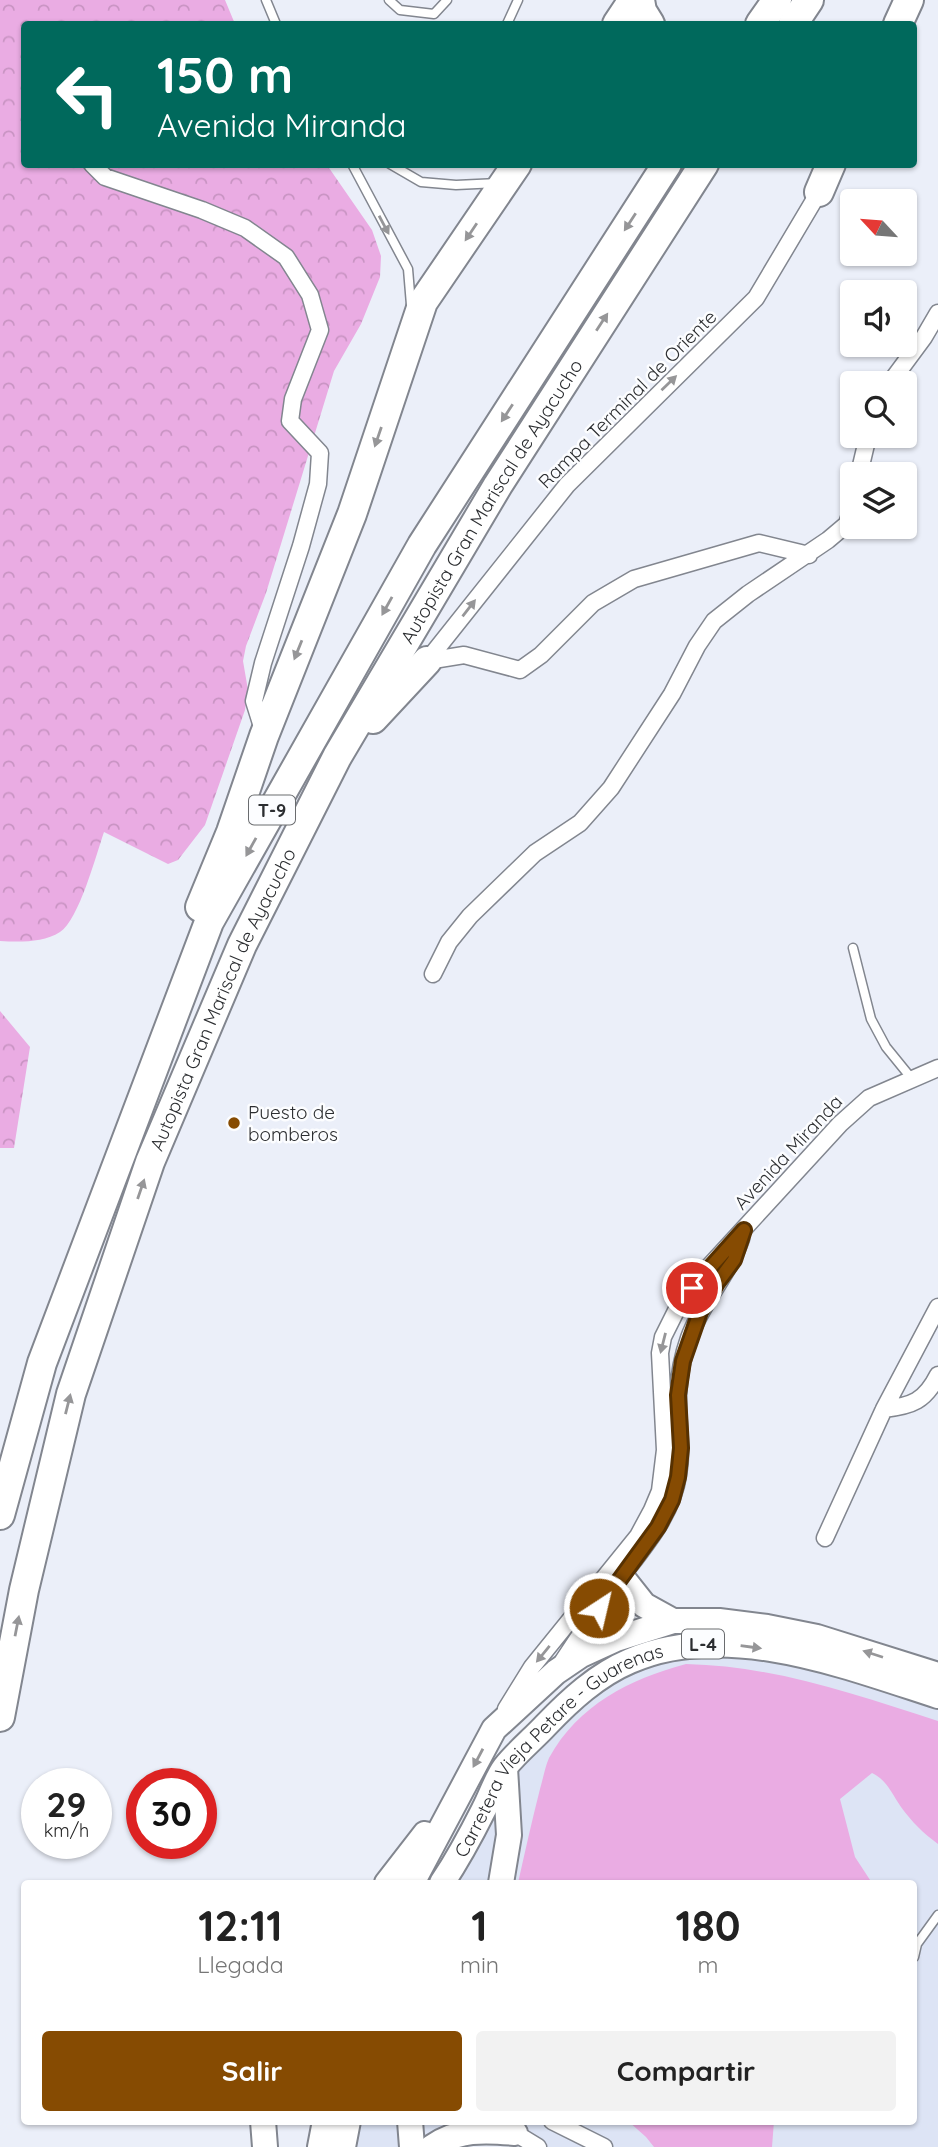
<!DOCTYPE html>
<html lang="es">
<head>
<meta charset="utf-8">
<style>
  :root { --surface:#fff; --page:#f2f2f2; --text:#222; --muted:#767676; --accent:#864b02 }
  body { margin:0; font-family:Quicksand,sans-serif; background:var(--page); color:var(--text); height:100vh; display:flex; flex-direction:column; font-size:26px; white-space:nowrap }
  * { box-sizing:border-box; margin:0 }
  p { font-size:23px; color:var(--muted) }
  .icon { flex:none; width:38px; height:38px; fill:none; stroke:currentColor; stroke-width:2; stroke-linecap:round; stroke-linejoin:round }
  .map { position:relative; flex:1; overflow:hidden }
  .panel { position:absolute; left:21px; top:1880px; width:896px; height:245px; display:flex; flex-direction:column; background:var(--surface); border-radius:7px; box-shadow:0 2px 5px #0004 }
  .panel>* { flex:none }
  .banner { position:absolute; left:21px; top:21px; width:896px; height:147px; border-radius:7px; box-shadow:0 2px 5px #0004; background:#00695c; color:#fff; overflow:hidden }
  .needle { width:46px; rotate:296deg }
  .buttons { position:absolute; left:840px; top:189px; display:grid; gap:14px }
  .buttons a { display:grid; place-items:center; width:77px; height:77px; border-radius:7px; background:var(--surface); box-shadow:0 2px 5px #0004; font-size:35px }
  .speed { position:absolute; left:21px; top:1768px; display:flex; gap:14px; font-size:35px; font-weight:700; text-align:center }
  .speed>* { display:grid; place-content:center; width:91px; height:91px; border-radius:50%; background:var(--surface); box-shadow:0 2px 5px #0004; line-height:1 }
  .speed small { font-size:18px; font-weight:400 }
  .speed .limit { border:10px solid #d22; background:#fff; color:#111 }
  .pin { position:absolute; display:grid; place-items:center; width:60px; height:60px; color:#fff; margin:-30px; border:4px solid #fff; border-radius:50%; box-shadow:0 2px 7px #0007 }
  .me { position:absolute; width:77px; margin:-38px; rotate:35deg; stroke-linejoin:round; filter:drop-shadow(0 0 5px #0008) }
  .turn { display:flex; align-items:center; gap:24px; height:147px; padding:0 21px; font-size:32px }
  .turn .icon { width:91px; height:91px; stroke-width:2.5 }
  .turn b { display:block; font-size:49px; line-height:60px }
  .eta { display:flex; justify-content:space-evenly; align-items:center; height:119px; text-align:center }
  .eta b { font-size:42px; font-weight:700; line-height:49px }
  .action { display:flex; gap:14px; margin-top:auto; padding:14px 21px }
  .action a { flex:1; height:80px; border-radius:7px; background:var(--accent); color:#fff; font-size:28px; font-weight:700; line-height:80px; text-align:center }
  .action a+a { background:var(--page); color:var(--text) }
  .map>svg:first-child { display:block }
</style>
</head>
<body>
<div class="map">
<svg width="938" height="2147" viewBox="0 0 938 2147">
  <defs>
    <pattern id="forest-crowns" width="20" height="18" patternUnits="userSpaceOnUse" patternTransform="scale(1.75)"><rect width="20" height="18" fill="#eaace3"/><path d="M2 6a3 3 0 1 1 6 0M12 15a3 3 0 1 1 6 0" fill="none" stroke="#c994c3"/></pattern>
  </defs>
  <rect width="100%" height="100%" fill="#ebeff9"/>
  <path fill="#dde4f5" d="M715,1644L938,1696V2147H538L515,2133L432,2147H343L348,2121H914V1883H442L505,1767L591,1685Z"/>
  <path fill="#eaace3" d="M686,1664C775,1666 854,1694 938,1721V1844C923,1833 912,1822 901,1807C892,1794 887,1780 872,1773L840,1799L855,1857L872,1883H518C525,1852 532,1820 540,1789C543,1779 545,1767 549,1758C578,1705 630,1679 686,1664Z
    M628,2121H774L772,2147H654L646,2137Z"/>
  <path fill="url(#forest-crowns)" d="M0,0H225L235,24H24V164L327,165L372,230L381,256L380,277L361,324L334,371L266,593L246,646L243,661L248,690L245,710L205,825L178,860L168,864L104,832C96,855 79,920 60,932C43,943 19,942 0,941Z
    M0,1011L30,1047L14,1148H0Z"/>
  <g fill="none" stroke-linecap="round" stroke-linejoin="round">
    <g stroke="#82868f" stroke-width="11">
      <path id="service" d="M266,0L276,24
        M389,0L400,10L434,14L447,0
        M507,24L518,0
        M352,164L408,269L411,305
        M390,164L421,182L456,185L498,183
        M853,948L871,1019L886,1047L912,1079
        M914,1957L917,1944L938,1915"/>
    </g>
    <g stroke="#82868f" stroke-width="19">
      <path id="minor" d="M92,164L105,177L202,210L245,228L286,257L310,295L320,330L293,399L290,421L320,453L318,484L301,546L263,663L254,701L264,733
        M890,383L924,337L938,313
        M859,474L868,436
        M427,661L567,485L756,298L819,192
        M427,661L464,655L520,670L541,655L593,603L634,579L759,543L809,555
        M433,974L449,942L470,916L535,853L580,823L611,788L672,694L697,646L714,621L748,594L828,540L847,524L852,509
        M884,1409C912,1406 925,1401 938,1375
        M825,1538L884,1409L938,1307
        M563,1661C580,1635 597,1610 615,1585C639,1552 672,1518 678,1475C683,1448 677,1422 678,1395C679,1376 683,1355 689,1338C702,1302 729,1274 741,1239
        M506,1709L532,1667L638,1536L652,1510L660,1491L665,1450L660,1353L663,1337L679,1305L706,1270L840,1124L869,1098L938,1068
        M552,2121L604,2147
        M515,2133L538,2147"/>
    </g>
    <g stroke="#82868f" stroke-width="28">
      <g id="primary">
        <path d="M621,1576L644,1605L673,1621"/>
        <path d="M387,1883L425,1834"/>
        <path d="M412,1883L494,1729L556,1672L581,1655L616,1639L673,1621H719L767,1627L817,1637L938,1675"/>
        <path id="s1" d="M442,1883C458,1859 471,1835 484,1809C491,1796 496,1779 505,1767C517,1752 533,1739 546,1725C570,1700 597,1675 630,1661C725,1619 845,1666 938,1696"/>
        <path d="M501,1883L509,1835L505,1768"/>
        <path d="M263,2121L265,2147"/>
        <path d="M410,2121L412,2147"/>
        <path d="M320,2147L325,2121"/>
        <path d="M343,2147L348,2121"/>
        <path d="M432,2147C458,2129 484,2130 515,2133"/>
      </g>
    </g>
    <g stroke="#82868f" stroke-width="32">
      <g id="motorway">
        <path d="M640,0L642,11L650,24"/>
        <path d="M617,24L633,0"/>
        <path d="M760,24L777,0"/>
        <path d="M793,24L809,0"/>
        <path d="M898,24L909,0"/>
        <path d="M819,192L831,164"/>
        <path d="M373,719L427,661"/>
        <path d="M200,907L231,832L264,736L352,514L423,302L517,164"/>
        <path d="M0,1515L42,1363L209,922L422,545L667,164"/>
        <path id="s2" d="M0,1717L24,1590L71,1394L150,1162L242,945L337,757L498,485L704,164"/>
      </g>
    </g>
    <use href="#service" stroke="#fff" stroke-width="8"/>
    <use href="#minor" stroke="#fff" stroke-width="16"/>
    <use href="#primary" stroke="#fff" stroke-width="24"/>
    <use href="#motorway" stroke="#fff" stroke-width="28"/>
  </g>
  <defs><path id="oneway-solid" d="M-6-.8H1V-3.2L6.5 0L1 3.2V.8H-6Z" transform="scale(1.75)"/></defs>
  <g fill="#969698">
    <use href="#oneway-solid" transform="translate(630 222) rotate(123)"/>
    <use href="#oneway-solid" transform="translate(384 225) rotate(62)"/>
    <use href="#oneway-solid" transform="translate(471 232) rotate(124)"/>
    <use href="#oneway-solid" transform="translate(602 322) rotate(-57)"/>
    <use href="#oneway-solid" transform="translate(669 383) rotate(-44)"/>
    <use href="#oneway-solid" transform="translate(507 413) rotate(123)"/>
    <use href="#oneway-solid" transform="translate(378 437) rotate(109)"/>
    <use href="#oneway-solid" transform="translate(387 606) rotate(119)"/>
    <use href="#oneway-solid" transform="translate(469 608) rotate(-52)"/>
    <use href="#oneway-solid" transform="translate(298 650) rotate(112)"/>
    <use href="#oneway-solid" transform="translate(251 847) rotate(119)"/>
    <use href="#oneway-solid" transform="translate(141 1189) rotate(-71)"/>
    <use href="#oneway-solid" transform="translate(663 1343) rotate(104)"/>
    <use href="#oneway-solid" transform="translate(68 1404) rotate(-76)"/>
    <use href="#oneway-solid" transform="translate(17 1626) rotate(-79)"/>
    <use href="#oneway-solid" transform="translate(751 1647) rotate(8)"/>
    <use href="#oneway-solid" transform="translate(543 1654) rotate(129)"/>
    <use href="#oneway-solid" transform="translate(873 1654) rotate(-162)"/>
    <use href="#oneway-solid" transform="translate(478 1758) rotate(118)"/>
  </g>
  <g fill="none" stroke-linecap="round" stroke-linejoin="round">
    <g stroke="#573101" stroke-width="18">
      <path id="route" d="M599,1608L658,1527L672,1500L678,1477L681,1448L678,1395L683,1361L700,1312L717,1283L734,1260L744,1230L692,1288"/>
    </g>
    <use href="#route" stroke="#864b02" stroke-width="12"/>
  </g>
  <circle fill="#864b02" stroke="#fcfdff" stroke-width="2.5" cx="234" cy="1123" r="7"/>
  <g text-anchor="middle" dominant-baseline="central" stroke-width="5" stroke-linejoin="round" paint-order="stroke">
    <g fill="#fcfdff" stroke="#6a6c6f" stroke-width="2">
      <rect x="249" y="795.5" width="46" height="29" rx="5"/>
      <rect x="682" y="1629.5" width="42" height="29" rx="5"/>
    </g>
    <g font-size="18" font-weight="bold" fill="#2c2e31">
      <text x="272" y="810">T-9</text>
      <text x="703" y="1644">L-4</text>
    </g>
    <g font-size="19" fill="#2c2e31" stroke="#fcfdff">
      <text transform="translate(627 399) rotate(-45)">Rampa Terminal de Oriente</text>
      <text stroke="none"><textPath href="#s2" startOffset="1321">Autopista Gran Mariscal de Ayacucho</textPath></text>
      <text stroke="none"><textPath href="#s2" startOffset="754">Autopista Gran Mariscal de Ayacucho</textPath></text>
      <text transform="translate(788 1152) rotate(-47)">Avenida Miranda</text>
      <text stroke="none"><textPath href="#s1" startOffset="182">Carretera Vieja Petare - Guarenas</textPath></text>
    </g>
    <g font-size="19" fill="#2c2e31" stroke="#fcfdff" text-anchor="start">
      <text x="248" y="1112">Puesto de<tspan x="248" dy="22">bomberos</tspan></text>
    </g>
  </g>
</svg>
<div class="buttons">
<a><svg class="needle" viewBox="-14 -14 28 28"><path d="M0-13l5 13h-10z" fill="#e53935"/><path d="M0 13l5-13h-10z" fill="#767676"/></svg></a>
<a><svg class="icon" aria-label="sound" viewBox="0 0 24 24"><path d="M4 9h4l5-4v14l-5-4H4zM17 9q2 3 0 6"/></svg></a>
<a><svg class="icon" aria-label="search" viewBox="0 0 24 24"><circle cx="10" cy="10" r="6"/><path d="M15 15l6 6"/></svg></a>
<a><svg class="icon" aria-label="layers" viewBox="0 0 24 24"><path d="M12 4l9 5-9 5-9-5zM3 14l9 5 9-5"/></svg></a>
</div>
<div class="speed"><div>29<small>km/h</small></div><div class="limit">30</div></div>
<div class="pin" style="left:692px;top:1288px;background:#d93025"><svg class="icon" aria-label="arrive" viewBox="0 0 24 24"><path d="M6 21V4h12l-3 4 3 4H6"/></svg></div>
<svg class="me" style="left:599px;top:1608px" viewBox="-20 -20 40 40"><circle r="17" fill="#864b02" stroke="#fff" stroke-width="3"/><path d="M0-11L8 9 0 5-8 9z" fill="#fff"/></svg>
<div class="banner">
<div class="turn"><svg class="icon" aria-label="left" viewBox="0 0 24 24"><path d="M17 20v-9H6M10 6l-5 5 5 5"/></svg><div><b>150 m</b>Avenida Miranda</div></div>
</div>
<section class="panel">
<div class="eta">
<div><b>12:11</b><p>Llegada</p></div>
<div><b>1</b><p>min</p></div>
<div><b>180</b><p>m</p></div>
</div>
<div class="action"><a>Salir</a><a>Compartir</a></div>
</section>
</div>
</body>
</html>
